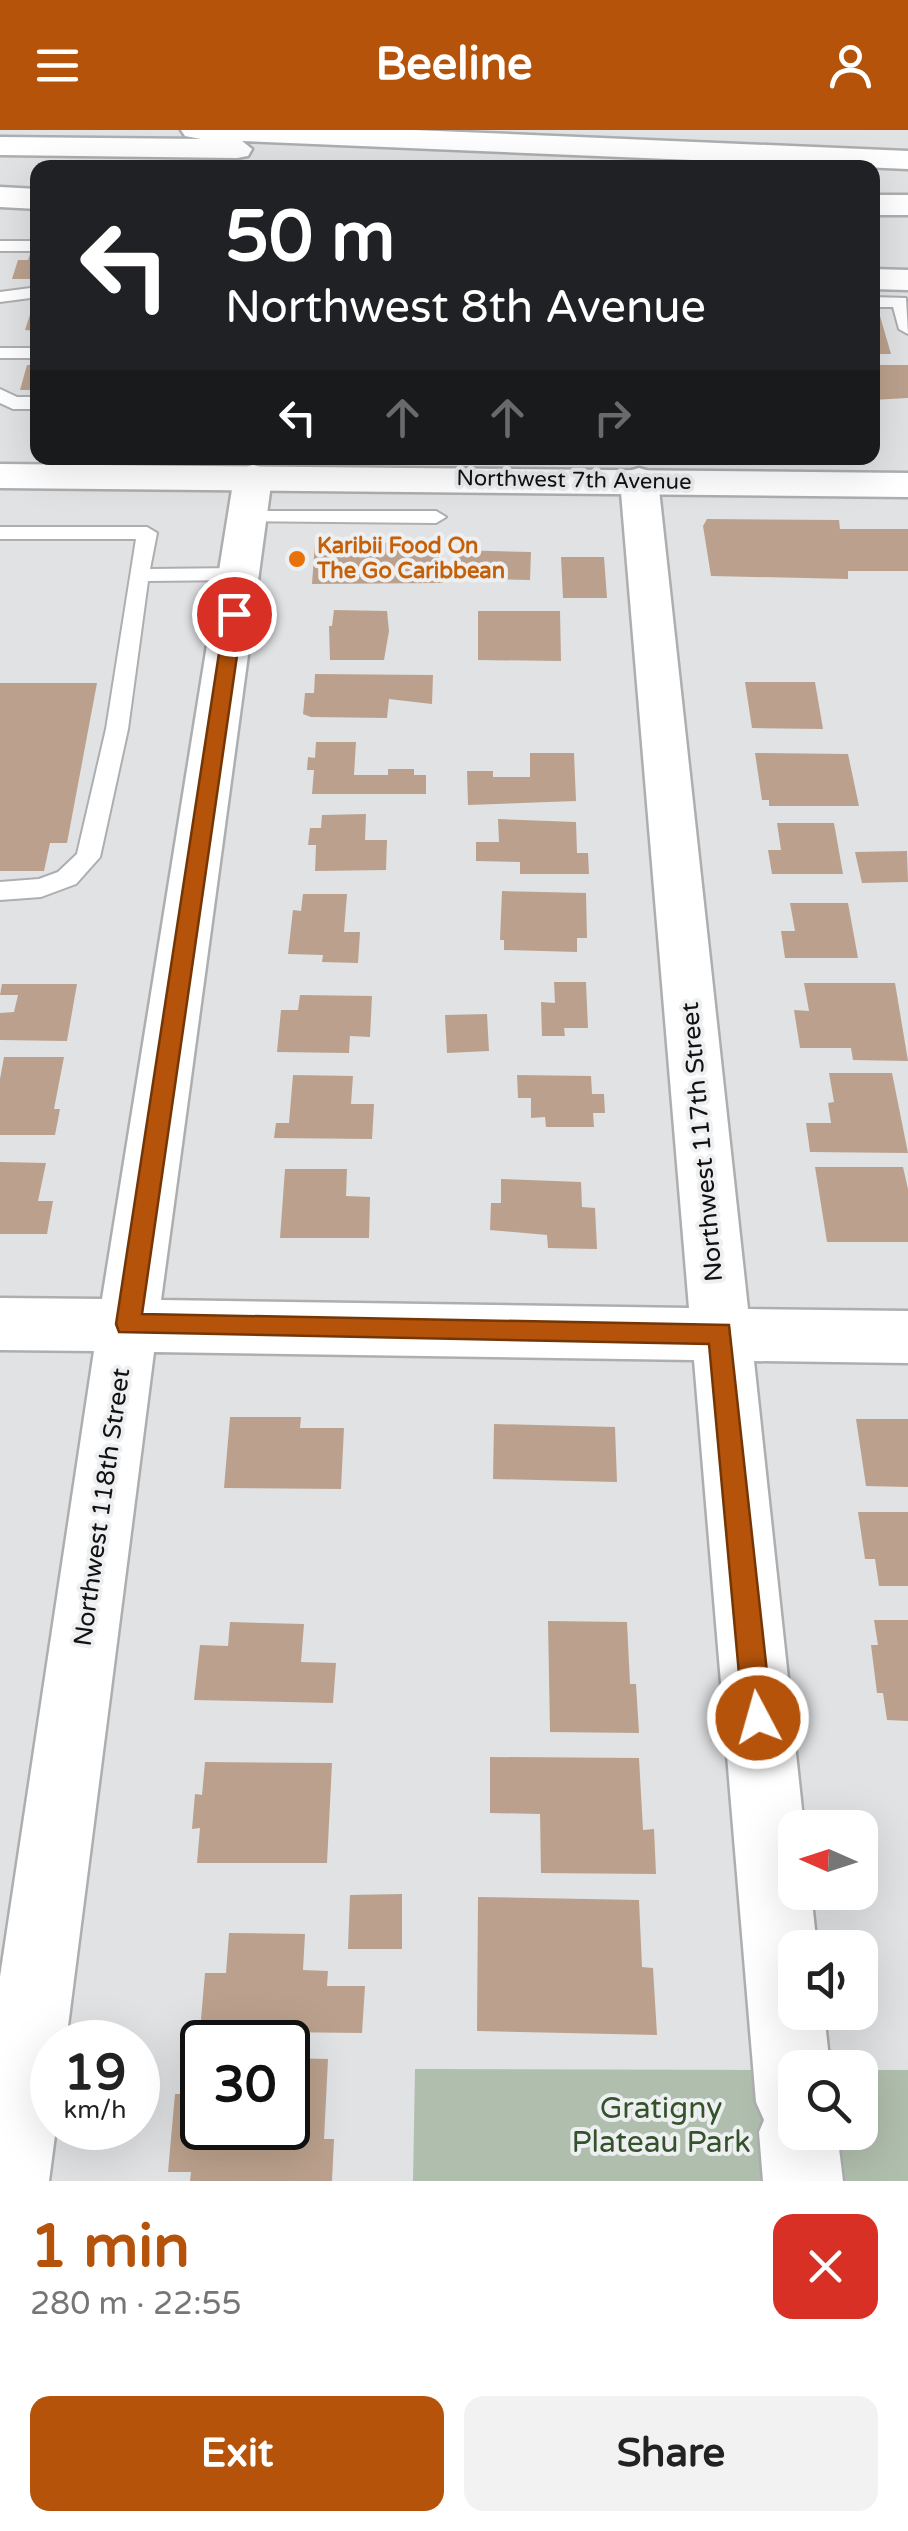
<!DOCTYPE html>
<html lang="en">
<head>
<meta charset="utf-8">
<style>
  :root { --surface:#fff; --page:#f2f2f2; --text:#222; --muted:#767676; --accent:#b45309 }
  body { margin:0; font-family:"Varela Round",sans-serif; background:var(--page); color:var(--text); height:100vh; display:flex; flex-direction:column; font-size:38px; white-space:nowrap }
  * { box-sizing:border-box; margin:0 }
  p { font-size:32px; color:var(--muted) }
  .icon { flex:none; width:55px; height:55px; fill:none; stroke:currentColor; stroke-width:2; stroke-linecap:round; stroke-linejoin:round }
  .map { position:relative; height:2051px; overflow:hidden }
  .sheet { display:flex; flex-direction:column; background:var(--surface); flex:1 }
  .sheet>* { flex:none }
  .banner { position:absolute; left:30px; top:30px; width:850px; height:305px; border-radius:20px; box-shadow:0 10px 40px #0002; background:#202124; color:#fff; overflow:hidden }
  .needle { width:65px; rotate:273deg }
  .buttons { position:absolute; left:778px; top:1680px; display:grid; gap:20px }
  .buttons a { display:grid; place-items:center; width:100px; height:100px; border-radius:20px; background:var(--surface); box-shadow:0 10px 40px #0002; font-size:50px }
  .speed { position:absolute; left:30px; top:1890px; display:flex; gap:20px; font-size:50px; font-weight:700; text-align:center }
  .speed>* { display:grid; place-content:center; width:130px; height:130px; border-radius:50%; background:var(--surface); box-shadow:0 10px 40px #0002; line-height:1 }
  .speed small { font-size:25px; font-weight:400 }
  .speed .limit { border:5px solid #111; border-radius:15px; background:#fff; color:#111 }
  .pin { position:absolute; display:grid; place-items:center; width:85px; height:85px; color:#fff; margin:-42px; border:5px solid #fff; border-radius:50%; box-shadow:0 2px 10px #0007 }
  .me { position:absolute; width:110px; margin:-55px; rotate:354deg; stroke-linejoin:round; filter:drop-shadow(0 0 8px #0008) }
  .turn { display:flex; align-items:center; gap:35px; height:210px; padding:0 30px; font-size:45px }
  .turn .icon { width:130px; height:130px; stroke-width:2.5 }
  .turn b { display:block; font-size:70px; line-height:85px }
  .lanes { display:flex; align-items:center; height:95px; padding:0 30px; background:#0003; justify-content:center; gap:50px; direction:ltr }
  .lanes .off { opacity:.35 }
  .round { display:grid; place-items:center; flex:none; width:105px; height:105px; border-radius:20px; background:var(--page) }
  .summary { display:flex; align-items:center; justify-content:space-between; height:170px; padding:0 30px }
  h1 { font-size:60px; font-weight:700; line-height:75px; color:var(--accent) }
  .action { display:flex; gap:20px; margin-top:auto; padding:20px 30px }
  .action a { flex:1; height:115px; border-radius:20px; background:var(--accent); color:#fff; font-size:40px; font-weight:700; line-height:115px; text-align:center }
  .action a+a { background:var(--page); color:var(--text) }
  header { display:flex; justify-content:space-between; align-items:center; height:130px; padding:0 30px; background:var(--accent); color:#fff; font-size:45px; font-weight:700 }
  .map>svg:first-child { display:block }
</style>
</head>
<body>
<header><svg class="icon" aria-label="menu" viewBox="0 0 24 24"><path d="M4 6h16M4 12h16M4 18h16"/></svg>Beeline<svg class="icon" aria-label="person" viewBox="0 0 24 24"><circle cx="12" cy="8" r="4"/><path d="M4 21q1-7 8-7t8 7"/></svg></header>
<div class="map">
<svg width="908" height="2051" viewBox="0 0 908 2051">
  <rect width="100%" height="100%" fill="#e1e2e4"/>
  <path fill="#b0bead" d="M415,1939L795,1940V2002H860V1940H908V2051H413Z"/>
  <path fill="#bba18d" d="M31,121H38V149H12L18,130H28Z
    M37,163L38,201L25,200Z
    M872,186H880L891,224H872Z
    M27,235H38V260H20Z
    M872,235H908V268L872,270Z
    M707,389L839,390L840,399H908V441H848V449L711,446L703,396Z
    M315,413H443V453L312,454Z
    M454,420L531,422L530,450L453,448Z
    M561,427H604L607,468H563Z
    M334,480L387,481L389,501L384,530H330L329,496H332Z
    M478,481H560L561,531L478,530Z
    M315,544L433,545L432,574L389,569L387,588L311,587L303,584L305,563H314Z
    M745,552H815L823,599L752,598Z
    M0,553H97L67,713H50L44,741H0Z
    M316,612H356L354,645H388V639H414V645H426V664H312L314,640H307L308,627L315,628Z
    M530,623H574L576,671L468,675L467,641H493V647H530Z
    M755,623L848,624L859,676H769V670H762Z
    M366,684L365,710H387L386,740L315,741L316,715H308L310,698H321L322,685Z
    M498,689L576,692L577,723H588L589,744H520V732L476,731V712H499Z
    M777,693H834L843,744H772L768,720H781Z
    M907,721L908,752L862,753L855,722Z
    M502,761L586,763L587,808H577V822L504,820V810H500Z
    M303,764H347L344,802H360L358,833L322,832L323,825L288,824L293,780L301,781Z
    M790,773H848L858,828H785L781,801H795Z
    M554,852H586L588,898H564L565,906H542L541,872L555,873Z
    M804,853H895L908,931L853,930L851,918H800L794,880L809,881Z
    M2,854H77L67,911L0,910V883L14,882L18,865H0Z
    M300,865L372,866L370,907L350,906L349,923L277,922L281,880H298Z
    M487,884L489,921L447,923L445,885Z
    M4,927H64L54,979H60L55,1005H0V949Z
    M829,943H892L908,1023L810,1022L806,993H831L828,973L834,972Z
    M293,945L353,946L351,974H374L372,1009L274,1008L276,993H289Z
    M517,945L591,946L592,964H604L605,983H593L594,997H546L545,987L531,988V968H518Z
    M0,1032L46,1033L38,1071H53L47,1104H0Z
    M815,1037H903L908,1059V1112H827Z
    M285,1039H347L346,1066L370,1067L369,1108H280Z
    M501,1049L581,1052L582,1077L595,1078L597,1119L548,1118L547,1105L490,1100L491,1073H501Z
    M230,1287H301L300,1298H344L341,1359L224,1358Z
    M856,1289H908V1357L866,1356Z
    M494,1294L615,1297L617,1352L493,1349Z
    M858,1382H908V1456H879L875,1429H865Z
    M874,1490H908V1591L887,1590L883,1563H877L871,1515H878Z
    M548,1491L627,1492L630,1554H636L639,1603L550,1602Z
    M230,1492L304,1494L301,1532L336,1533L333,1573L194,1570L200,1515L228,1516Z
    M490,1627L639,1628L643,1700L654,1699L656,1744L541,1743L540,1684L490,1683Z
    M205,1632L332,1633L327,1733H197L200,1698L192,1699L195,1664L202,1665Z
    M402,1764V1819H348L350,1765Z
    M478,1767L639,1770L642,1837L653,1838L657,1905L477,1901Z
    M229,1803L305,1804L303,1840L328,1841L327,1856H365L362,1903L200,1901L205,1843H226Z
    M195,1928H202V1998H288V1928L328,1929L324,2009H334L332,2051H190L191,2042H168L175,1964H192Z"/>
  <g fill="none" stroke-linecap="round" stroke-linejoin="round">
    <g stroke="#adaeb0" stroke-width="4">
      <path id="service" d="M0,111H38V121H0Z
        M38,157V167L0,172V162Z
        M872,167L906,168L908,204L899,199L893,177H872Z
        M0,218H38V228H0Z
        M0,259L17,267H38V279H13L0,273Z
        M247,381H436L446,387L436,393L240,391V383Z
        M0,397H147L157,403L150,439L240,438L250,444L240,450L148,451L128,599L100,727L76,754L41,767L0,770V752L39,749L58,742L77,724L106,599L136,409H0Z"/>
    </g>
    <g stroke="#adaeb0" stroke-width="5">
      <path id="minor" d="M872,139L908,140V160L872,159Z
        M253,335L267,339L272,347L161,1170L689,1178L620,350L625,342L639,338L653,342L658,350L748,1179L908,1181V1233L754,1231L804,1698H795V1762H811L817,1818H795V1882H824L830,1938H795V2002H837L843,2051H763L759,2002L764,1990L756,1972L694,1230L154,1222L66,1912H52V1998H56L49,2051H0V1847L94,1221L0,1220V1168L102,1169L234,347L239,339Z"/>
    </g>
    <g stroke="#adaeb0" stroke-width="5">
      <path id="primary" d="M0,334L908,343V367L0,358Z"/>
    </g>
    <g stroke="#adaeb0" stroke-width="5">
      <path id="motorway" d="M181,0H414L908,21V39L242,11L252,19L248,26L237,28L0,25V7L201,9L185,6Z
        M0,57L38,59V79L0,77Z
        M872,65H908V85H872Z"/>
    </g>
    <use href="#service" fill="#fff" fill-rule="evenodd"/>
    <use href="#minor" fill="#fff" fill-rule="evenodd"/>
    <use href="#primary" fill="#fff" fill-rule="evenodd"/>
    <use href="#motorway" fill="#fff" fill-rule="evenodd"/>
  </g>
  <path fill="#b45309" stroke="#753606" stroke-width="2.5" d="M234,478L243,484L142,1184L729,1195L772,1588L768,1598L758,1602L747,1598L743,1588L709,1214L119,1202L116,1194L225,484Z"/>
  <circle fill="#e8710a" stroke="#eeeff1" stroke-width="4" cx="297" cy="429" r="10"/>
  <g text-anchor="middle" dominant-baseline="central" stroke-width="8" stroke-linejoin="round" paint-order="stroke">
    <g font-size="22" fill="#111212" stroke="#eeeff1">
      <text transform="translate(574 350) rotate(1)">Northwest 7th Avenue</text>
    </g>
    <g font-size="22" font-weight="bold" fill="#c56008" stroke="#eeeff1" text-anchor="start">
      <text x="317" y="416">Karibii Food On<tspan x="317" dy="25">The Go Caribbean</tspan></text>
    </g>
    <g font-size="25" fill="#111212" stroke="#eeeff1">
      <text transform="translate(702 1012) rotate(-95)">Northwest 117th Street</text>
      <text transform="translate(102 1377) rotate(-82)">Northwest 118th Street</text>
    </g>
    <g font-size="30" fill="#34522b" stroke="#eeeff1">
      <text x="661" y="1978">Gratigny<tspan x="661" dy="34">Plateau Park</tspan></text>
    </g>
  </g>
</svg>
<div class="buttons">
<a><svg class="needle" viewBox="-14 -14 28 28"><path d="M0-13l5 13h-10z" fill="#e53935"/><path d="M0 13l5-13h-10z" fill="#767676"/></svg></a>
<a><svg class="icon" aria-label="sound" viewBox="0 0 24 24"><path d="M4 9h4l5-4v14l-5-4H4zM17 9q2 3 0 6"/></svg></a>
<a><svg class="icon" aria-label="search" viewBox="0 0 24 24"><circle cx="10" cy="10" r="6"/><path d="M15 15l6 6"/></svg></a>
</div>
<div class="speed"><div>19<small>km/h</small></div><div class="limit">30</div></div>
<div class="pin" style="left:234px;top:484px;background:#d93025"><svg class="icon" aria-label="arrive" viewBox="0 0 24 24"><path d="M6 21V4h12l-3 4 3 4H6"/></svg></div>
<svg class="me" style="left:758px;top:1588px" viewBox="-20 -20 40 40"><circle r="17" fill="#b45309" stroke="#fff" stroke-width="3"/><path d="M0-11L8 9 0 5-8 9z" fill="#fff"/></svg>
<div class="banner">
<div class="turn"><svg class="icon" aria-label="left" viewBox="0 0 24 24"><path d="M17 20v-9H6M10 6l-5 5 5 5"/></svg><div><b>50 m</b>Northwest 8th Avenue</div></div>
<div class="lanes"><svg class="icon" aria-label="left" viewBox="0 0 24 24"><path d="M17 20v-9H6M10 6l-5 5 5 5"/></svg><svg class="icon off" aria-label="ahead" viewBox="0 0 24 24"><path d="M12 20V5M6 11l6-6 6 6"/></svg><svg class="icon off" aria-label="ahead" viewBox="0 0 24 24"><path d="M12 20V5M6 11l6-6 6 6"/></svg><svg class="icon off" aria-label="right" viewBox="0 0 24 24"><path d="M7 20v-9h11M14 6l5 5-5 5"/></svg></div>
</div>
</div>
<section class="sheet">
<div class="summary"><div><h1>1 min</h1><p>280 m · 22:55</p></div><a class="round" style="background:#d93025;color:#fff"><svg class="icon" aria-label="close" viewBox="0 0 24 24"><path d="M6 6l12 12M18 6L6 18"/></svg></a></div>
<div class="action"><a>Exit</a><a>Share</a></div>
</section>
</body>
</html>
